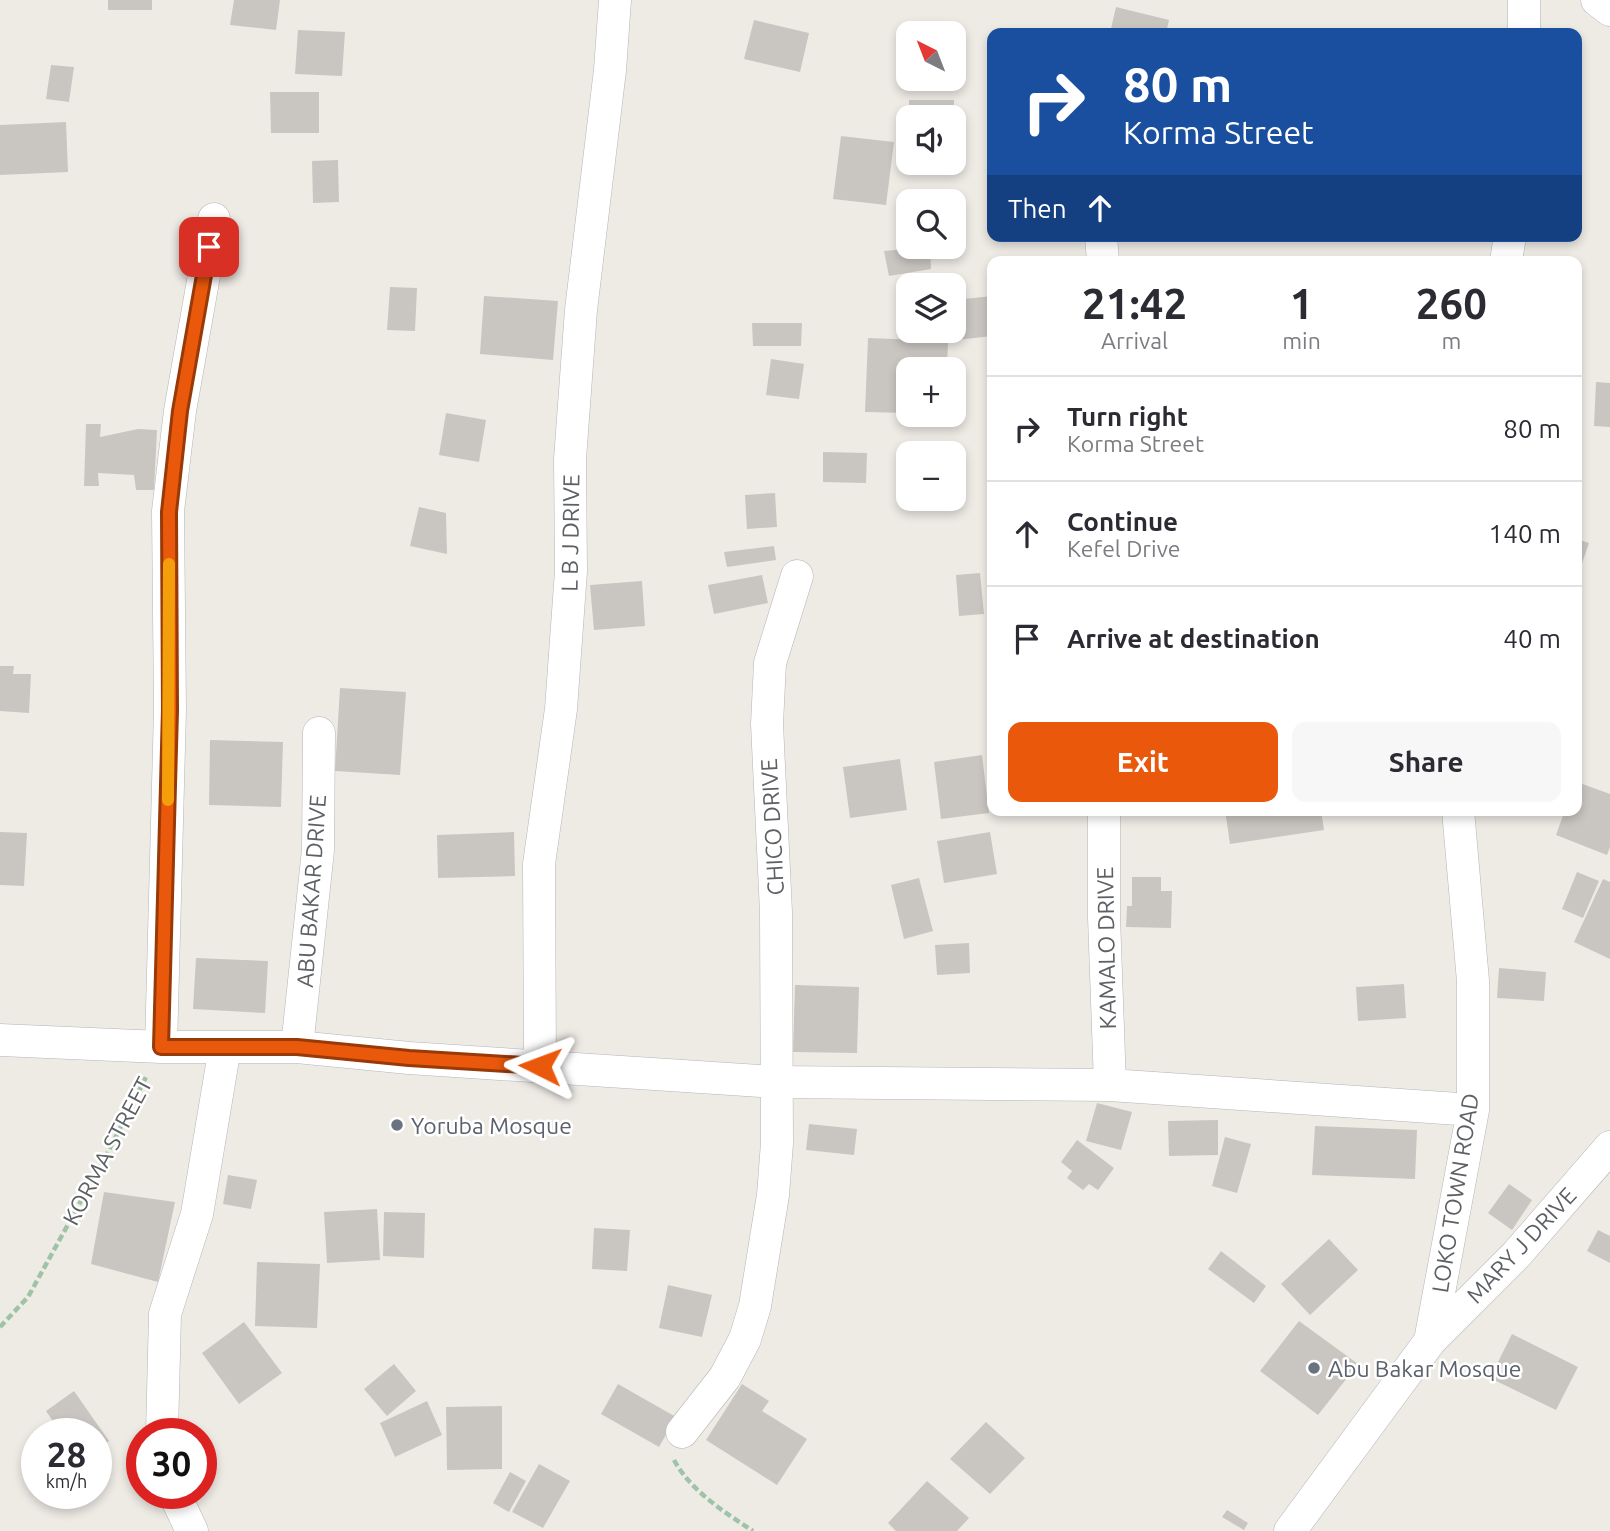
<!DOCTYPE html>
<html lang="en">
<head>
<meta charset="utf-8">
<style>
  :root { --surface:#fff; --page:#f7f7f7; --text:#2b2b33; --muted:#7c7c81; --line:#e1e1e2; --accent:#ea580c }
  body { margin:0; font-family:Ubuntu,sans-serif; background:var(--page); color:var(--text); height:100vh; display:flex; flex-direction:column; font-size:26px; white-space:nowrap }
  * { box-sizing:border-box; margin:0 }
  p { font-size:23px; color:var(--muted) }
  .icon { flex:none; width:38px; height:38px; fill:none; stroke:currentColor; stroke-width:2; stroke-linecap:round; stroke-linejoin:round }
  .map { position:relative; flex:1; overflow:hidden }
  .panel { position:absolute; left:987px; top:256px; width:595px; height:560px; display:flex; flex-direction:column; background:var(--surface); border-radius:14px; box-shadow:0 4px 10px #0003 }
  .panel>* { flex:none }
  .guide { position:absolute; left:987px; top:28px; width:595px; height:214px; border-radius:14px; box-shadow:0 4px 10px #0003; background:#1a4fa0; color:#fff; overflow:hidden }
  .needle { width:46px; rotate:318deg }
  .tools { position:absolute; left:896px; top:21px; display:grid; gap:14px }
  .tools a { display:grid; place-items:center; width:70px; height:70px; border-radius:14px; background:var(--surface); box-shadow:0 4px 10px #0003; font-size:35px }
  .speed { position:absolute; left:21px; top:1418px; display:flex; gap:14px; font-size:35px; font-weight:700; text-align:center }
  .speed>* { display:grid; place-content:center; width:91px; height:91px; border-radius:50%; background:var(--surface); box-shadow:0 4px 10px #0003; line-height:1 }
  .speed small { font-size:18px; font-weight:400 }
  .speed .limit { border:10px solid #d22; background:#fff; color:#111 }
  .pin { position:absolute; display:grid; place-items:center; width:60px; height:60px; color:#fff; margin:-30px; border-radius:14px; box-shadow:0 4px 10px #0006 }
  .me { position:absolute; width:77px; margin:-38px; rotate:273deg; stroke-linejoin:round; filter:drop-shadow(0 0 5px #0008) }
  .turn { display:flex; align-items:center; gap:24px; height:147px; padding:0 21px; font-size:32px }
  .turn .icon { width:91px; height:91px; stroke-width:2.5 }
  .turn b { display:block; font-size:49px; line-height:60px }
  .then { display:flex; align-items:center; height:66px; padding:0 21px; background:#0003; gap:14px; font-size:26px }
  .eta { display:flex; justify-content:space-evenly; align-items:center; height:119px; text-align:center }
  .eta b { font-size:42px; font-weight:600; line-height:49px }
  .action { display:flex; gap:14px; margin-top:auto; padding:14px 21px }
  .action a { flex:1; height:80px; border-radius:14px; background:var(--accent); color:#fff; font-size:28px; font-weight:600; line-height:80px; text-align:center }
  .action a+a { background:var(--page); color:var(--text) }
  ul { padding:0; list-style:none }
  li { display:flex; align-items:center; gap:21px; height:105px; padding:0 21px; border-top:2px solid var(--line) }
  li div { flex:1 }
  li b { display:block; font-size:26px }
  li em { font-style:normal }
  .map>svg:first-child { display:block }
</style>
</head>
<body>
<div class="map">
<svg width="1610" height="1531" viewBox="0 0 1610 1531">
  <rect width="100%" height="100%" fill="#eeebe5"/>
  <path fill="#c9c6c2" d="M108,0H152V10H108Z
    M234,0H280L276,30L230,25Z
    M1116,7L1169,20L1166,33H1110Z
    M754,20L809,33L800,72L744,59Z
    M298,30L345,32L342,76L295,74Z
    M51,65L74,67L69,102L46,99Z
    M270,92H319V133H271Z
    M909,100H954V117H909Z
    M66,122L68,172L0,175V125Z
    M841,136L894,142L886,205L833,199Z
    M338,160L339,202L313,203L312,161Z
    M1143,236H1223V242Z
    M930,247L931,269L889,276L884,251Z
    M390,287L417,288L415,331L387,330Z
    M484,296L558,301L553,360L480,354Z
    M992,296V336L948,341L947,369H908V413L865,412L868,338L948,341L947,331H954V300Z
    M752,323H802L801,346H753Z
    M771,359L804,364L799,399L766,395Z
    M1596,382L1610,383V427L1594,426Z
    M446,413L486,420L479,462L439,455Z
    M86,424H101L100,437L138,429L157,430L154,490H136L134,475L98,473L99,486H84Z
    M823,452L867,453L866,483L823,482Z
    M775,493L777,527L747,529L745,495Z
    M419,507L446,513L447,554L410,546Z
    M1577,539L1589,543L1577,578Z
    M774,546L776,560L727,567L724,552Z
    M980,573L984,614L959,616L956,575Z
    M762,575L768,603L714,614L708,585Z
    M642,581L645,626L594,630L590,585Z
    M0,666H14L13,674H31L29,713L0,711Z
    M340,688L406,692L400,775L335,771Z
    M210,740L283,742L281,807L209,805Z
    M982,755L989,813L941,819L934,762Z
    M900,759L907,810L850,818L843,767Z
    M1577,782L1610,794V847L1607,855L1556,835L1565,810H1577Z
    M1225,810H1321L1324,830L1230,844Z
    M0,832L27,833L24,886L0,885Z
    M514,832L515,876L438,878L437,835Z
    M990,832L997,874L944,883L937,841Z
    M1577,872L1599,881L1583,918L1562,909Z
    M1132,877H1161V891H1172L1171,928L1126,927L1127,906H1132Z
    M919,878L933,931L904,939L891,885Z
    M1603,879L1610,882V959L1574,942Z
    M969,943L970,973L937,975L935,945Z
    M196,958L268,961L265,1013L193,1009Z
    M1499,968L1546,972L1544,1001L1497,998Z
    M1404,984L1406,1018L1358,1021L1356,987Z
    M795,985L859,987L857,1053L793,1052Z
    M1097,1103L1132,1112L1121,1150L1086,1141Z
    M1218,1120V1155L1169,1156L1168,1121Z
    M809,1124L857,1129L854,1155L806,1150Z
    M1315,1126L1417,1130L1415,1179L1312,1175Z
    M1225,1137L1251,1144L1237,1193L1212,1186Z
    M1077,1140L1114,1168L1098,1190L1089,1184L1083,1190L1067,1178L1072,1171L1061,1162Z
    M228,1175L257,1180L251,1209L223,1204Z
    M1509,1184L1532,1200L1512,1230L1488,1213Z
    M104,1192L175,1202L158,1282L91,1264Z
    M377,1209L380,1260L327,1263L324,1212Z
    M384,1212L425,1213L424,1258L383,1256Z
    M594,1228L630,1230L627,1271L592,1269Z
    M1598,1230L1610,1236V1263L1587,1251Z
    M1329,1239L1358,1270L1310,1315L1281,1284Z
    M1221,1251L1266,1286L1254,1303L1208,1269Z
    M257,1262L320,1264L317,1328L255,1326Z
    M668,1285L712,1295L702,1337L659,1328Z
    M1299,1321L1358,1364L1318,1415L1260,1371Z
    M244,1322L282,1373L239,1404L202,1353Z
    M1512,1334L1578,1367L1556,1410L1490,1378Z
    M394,1364L416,1391L387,1416L364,1389Z
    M618,1384L676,1417L659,1447L601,1414Z
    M742,1384L769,1401L762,1411L807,1439L777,1485L706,1440Z
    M74,1391L109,1441L96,1451V1433H61L46,1411Z
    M427,1401L442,1435L395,1457L380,1423Z
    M502,1406V1469L447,1470L446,1407Z
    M986,1422L1025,1458L990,1494L950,1459Z
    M539,1464L570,1481L543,1528L512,1512Z
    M510,1472L526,1481L509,1512L493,1503Z
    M927,1481L969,1518L957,1531H896L888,1523Z
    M1227,1510L1248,1523L1244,1530L1222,1517Z"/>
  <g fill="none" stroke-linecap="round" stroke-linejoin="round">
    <g stroke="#b2b5b9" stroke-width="33">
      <path id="minor" d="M1524,0V33
        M1597,0L1610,10
        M1101,236L1103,261
        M1506,261L1510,236
        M1104,810V917L1110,1085
        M0,1040L161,1047H297L409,1058L776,1082L1110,1085L1473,1110
        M161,1047L170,710L168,511L180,411L214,219
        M297,1047L318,850L319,733
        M540,1066L539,864L561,709L571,571L570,459L581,310L610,70L615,0
        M1430,1341L1516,1255L1610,1147
        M682,1432L725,1377L745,1339L755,1306L773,1195L777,1143L776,912L767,724L770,663L797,576
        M162,1433L165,1314L197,1214L225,1047
        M174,1493L192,1531
        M1290,1531L1430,1341L1473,1110V981L1458,810"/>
    </g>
    <path stroke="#9ec3a7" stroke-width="4.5" stroke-dasharray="7 3.5" stroke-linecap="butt" d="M0,1327L28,1297L108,1152L147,1075
      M674,1460C691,1491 724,1512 753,1531"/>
    <use href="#minor" stroke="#fff" stroke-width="32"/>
  </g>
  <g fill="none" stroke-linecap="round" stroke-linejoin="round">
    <g stroke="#983908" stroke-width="18">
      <path id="route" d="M209,247L180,411L169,512L170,710L161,1047H297L409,1058L540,1066"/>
    </g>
    <use href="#route" stroke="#ea580c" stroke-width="12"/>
    <path stroke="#f59e0b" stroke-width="12" d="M168,800L169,564"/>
  </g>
  <g fill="#6b7280" stroke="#fff" stroke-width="2.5">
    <circle cx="397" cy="1125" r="7"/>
    <circle cx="1314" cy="1368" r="7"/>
  </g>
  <g text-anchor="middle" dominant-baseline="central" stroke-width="5" stroke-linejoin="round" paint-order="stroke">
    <g font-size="23" fill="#5d6064" stroke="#fff">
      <text transform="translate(570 533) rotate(-89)">L B J DRIVE</text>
      <text transform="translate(772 827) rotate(-93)">CHICO DRIVE</text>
      <text transform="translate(311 891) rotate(-86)">ABU BAKAR DRIVE</text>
      <text transform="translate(1106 948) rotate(-91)">KAMALO DRIVE</text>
      <text transform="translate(107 1151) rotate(-62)">KORMA STREET</text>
      <text transform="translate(1455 1193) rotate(-81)">LOKO TOWN ROAD</text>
      <text transform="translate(1521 1245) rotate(-47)">MARY J DRIVE</text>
    </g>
    <g font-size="23" fill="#5b616d" stroke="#fff" text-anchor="start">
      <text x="411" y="1125">Yoruba Mosque</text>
      <text x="1328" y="1368">Abu Bakar Mosque</text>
    </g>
  </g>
</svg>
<div class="tools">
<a><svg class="needle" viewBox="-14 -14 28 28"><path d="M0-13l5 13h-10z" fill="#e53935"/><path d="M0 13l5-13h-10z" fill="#7c7c81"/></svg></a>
<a><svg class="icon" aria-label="sound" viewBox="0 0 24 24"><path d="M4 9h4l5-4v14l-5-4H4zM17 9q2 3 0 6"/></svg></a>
<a><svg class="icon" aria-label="search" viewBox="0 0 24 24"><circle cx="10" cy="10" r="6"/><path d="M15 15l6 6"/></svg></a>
<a><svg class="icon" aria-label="layers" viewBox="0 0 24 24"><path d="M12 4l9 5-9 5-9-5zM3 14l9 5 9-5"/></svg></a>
<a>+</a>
<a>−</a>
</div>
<div class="speed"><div>28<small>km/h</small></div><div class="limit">30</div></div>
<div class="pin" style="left:209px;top:247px;background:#d93025"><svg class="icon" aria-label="arrive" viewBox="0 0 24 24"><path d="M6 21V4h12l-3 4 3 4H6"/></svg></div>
<svg class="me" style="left:540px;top:1066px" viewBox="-20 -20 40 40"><path d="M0-17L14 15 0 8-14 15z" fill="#ea580c" stroke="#fff" stroke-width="4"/></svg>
<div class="guide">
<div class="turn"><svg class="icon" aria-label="right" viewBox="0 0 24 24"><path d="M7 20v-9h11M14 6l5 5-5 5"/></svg><div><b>80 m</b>Korma Street</div></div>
<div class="then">Then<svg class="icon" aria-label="ahead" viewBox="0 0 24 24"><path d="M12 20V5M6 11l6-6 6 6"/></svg></div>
</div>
<section class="panel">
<div class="eta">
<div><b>21:42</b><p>Arrival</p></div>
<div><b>1</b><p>min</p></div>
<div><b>260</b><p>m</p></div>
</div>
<ul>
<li><svg class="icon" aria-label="right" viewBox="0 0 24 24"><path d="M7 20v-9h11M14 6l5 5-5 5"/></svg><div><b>Turn right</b><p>Korma Street</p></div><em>80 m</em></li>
<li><svg class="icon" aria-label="ahead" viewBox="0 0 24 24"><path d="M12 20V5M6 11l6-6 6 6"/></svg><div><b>Continue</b><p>Kefel Drive</p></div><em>140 m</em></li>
<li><svg class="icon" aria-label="arrive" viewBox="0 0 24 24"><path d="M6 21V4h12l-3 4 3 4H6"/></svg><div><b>Arrive at destination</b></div><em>40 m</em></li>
</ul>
<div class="action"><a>Exit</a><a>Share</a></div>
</section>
</div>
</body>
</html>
